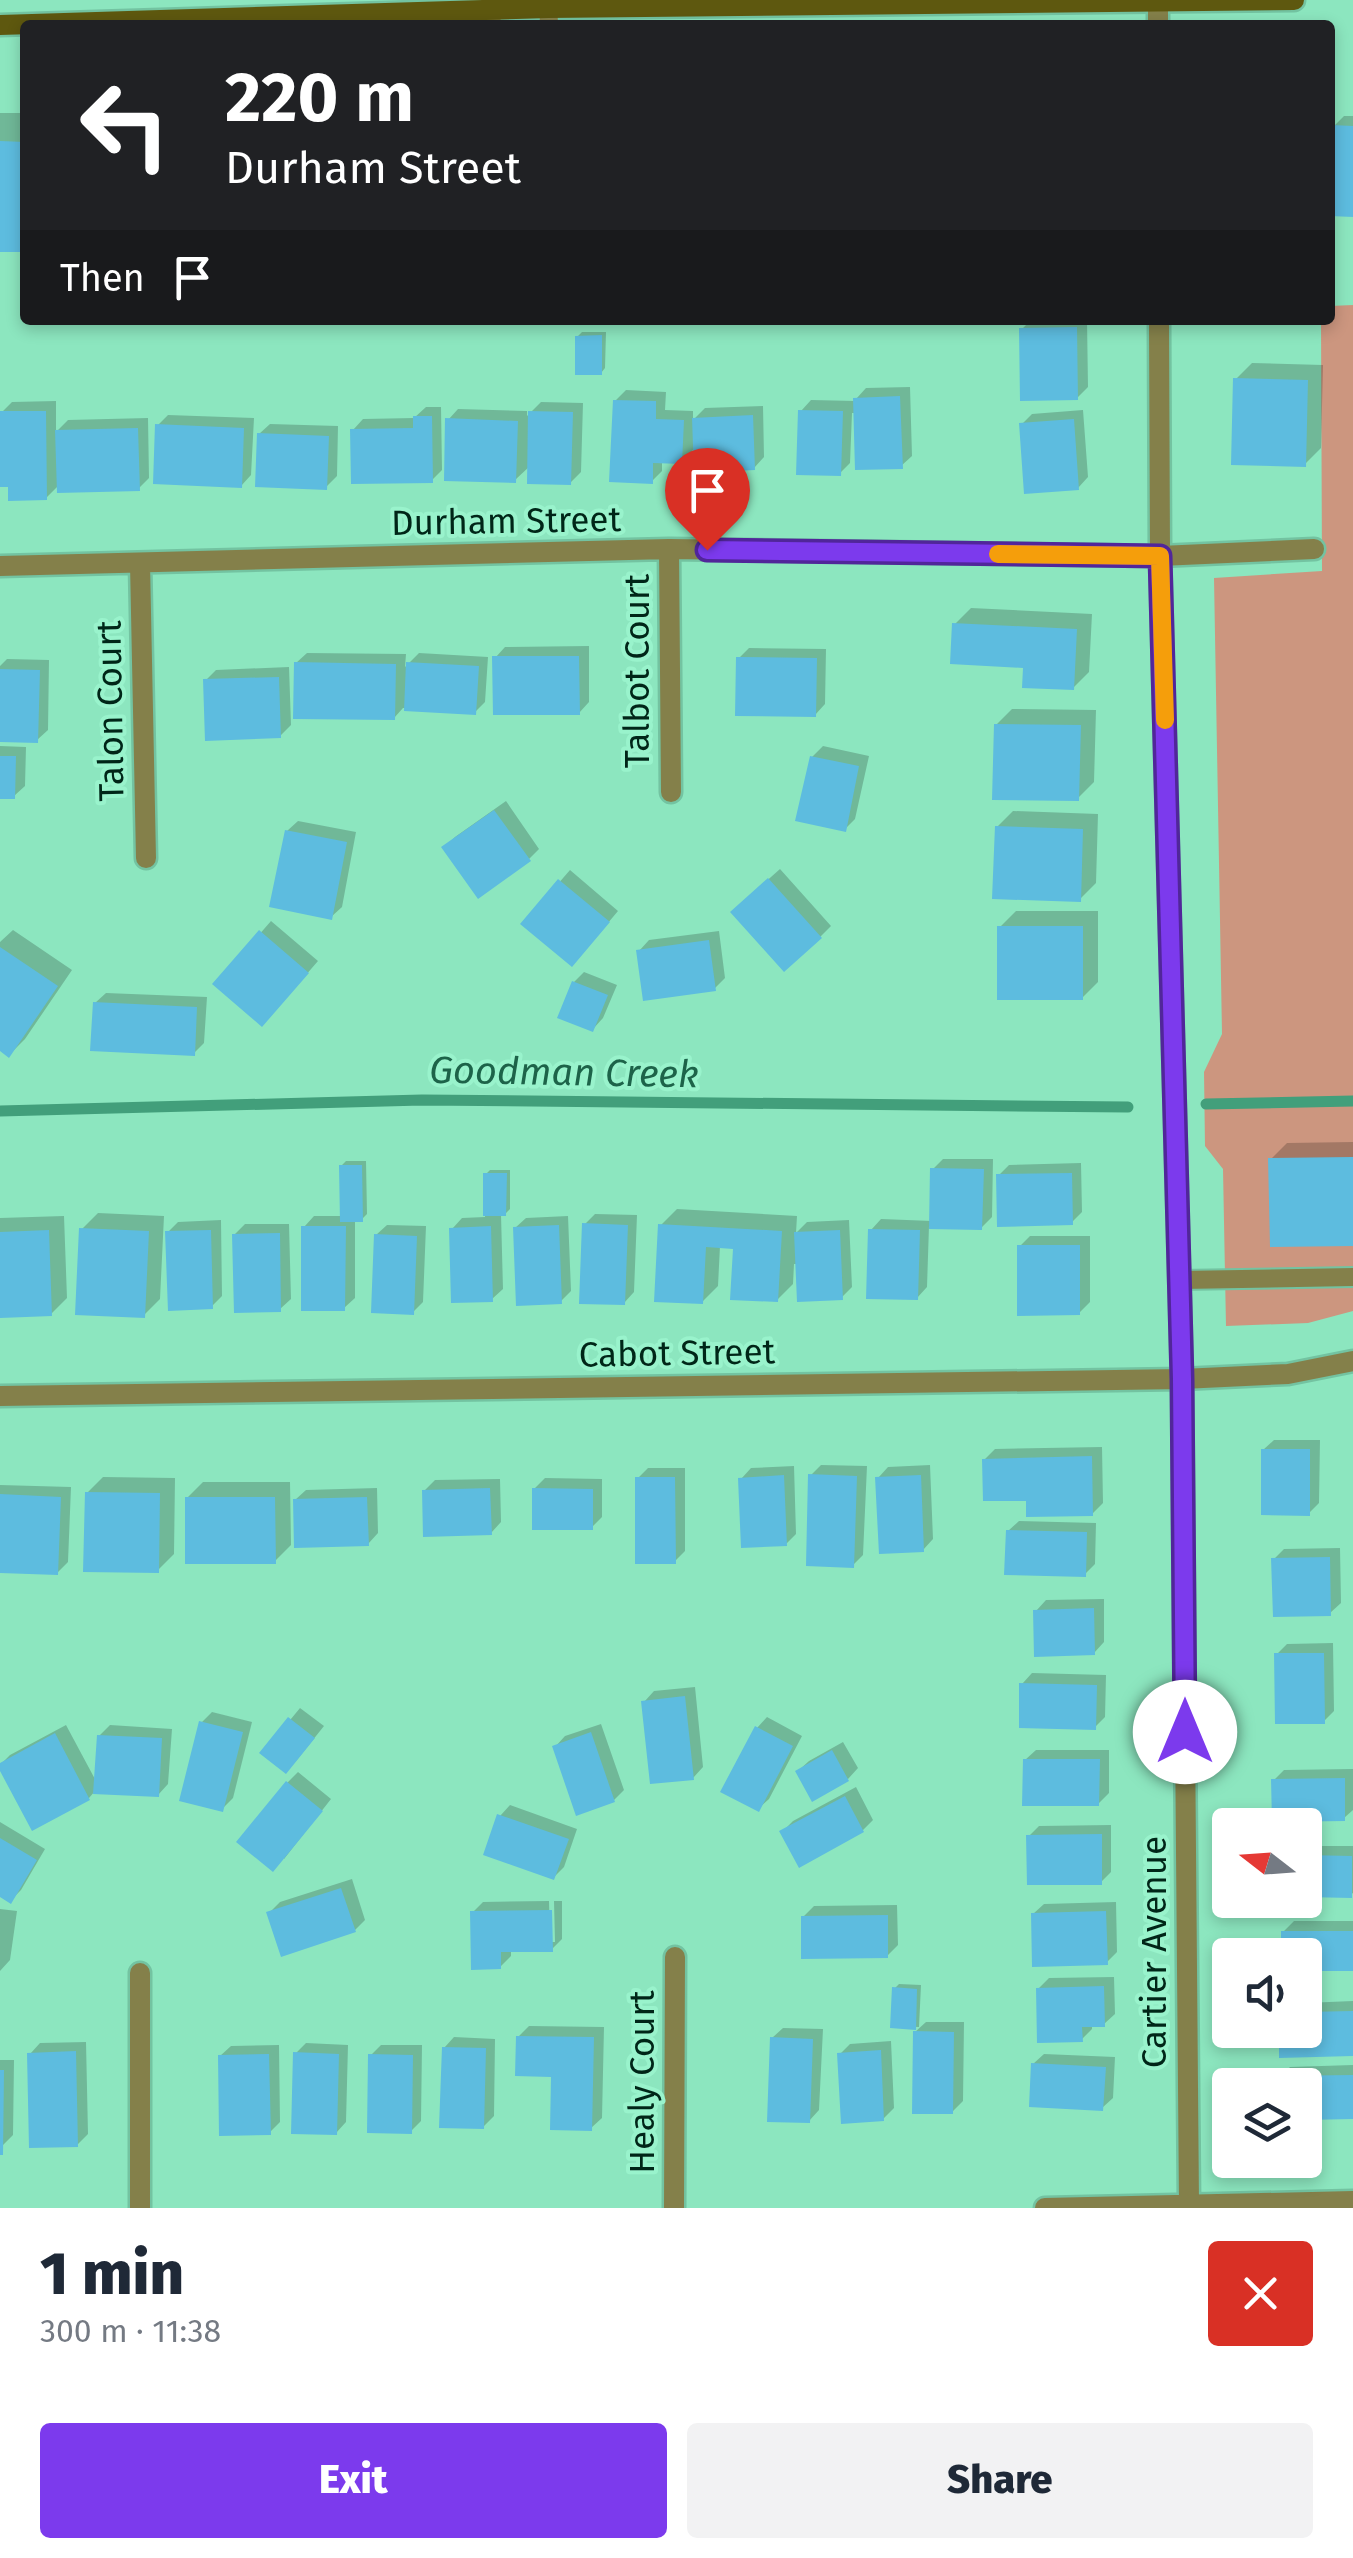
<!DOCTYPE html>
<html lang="en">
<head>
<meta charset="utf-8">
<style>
  :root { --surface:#fff; --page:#f2f2f3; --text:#1f2937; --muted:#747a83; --accent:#7c3aed }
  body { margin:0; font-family:"Fira Sans",sans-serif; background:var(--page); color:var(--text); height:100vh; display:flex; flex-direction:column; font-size:38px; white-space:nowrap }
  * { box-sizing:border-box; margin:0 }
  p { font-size:32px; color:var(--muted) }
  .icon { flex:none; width:55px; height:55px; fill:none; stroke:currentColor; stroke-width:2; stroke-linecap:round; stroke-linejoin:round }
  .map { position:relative; height:2208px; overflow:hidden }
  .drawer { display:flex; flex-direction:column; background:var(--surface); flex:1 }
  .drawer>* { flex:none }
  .hud { position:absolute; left:20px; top:20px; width:1315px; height:305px; border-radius:10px; box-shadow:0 5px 15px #0003; background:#202124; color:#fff; overflow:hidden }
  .needle { width:65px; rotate:287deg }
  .tools { position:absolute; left:1212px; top:1808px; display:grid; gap:20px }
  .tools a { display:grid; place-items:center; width:110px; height:110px; border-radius:10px; background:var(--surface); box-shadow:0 5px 15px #0003; font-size:50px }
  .pin { position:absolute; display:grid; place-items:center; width:85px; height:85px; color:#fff; margin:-102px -42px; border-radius:50% 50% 50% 0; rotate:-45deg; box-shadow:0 0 10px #0007 }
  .pin .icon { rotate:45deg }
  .me { position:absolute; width:110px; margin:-55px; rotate:0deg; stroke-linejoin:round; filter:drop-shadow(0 0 8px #0008) }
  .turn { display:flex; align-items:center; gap:35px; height:210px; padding:0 40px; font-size:45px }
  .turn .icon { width:130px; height:130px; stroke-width:2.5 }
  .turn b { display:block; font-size:70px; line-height:85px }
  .then { display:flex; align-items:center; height:95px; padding:0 40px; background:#0003; gap:20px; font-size:38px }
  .round { display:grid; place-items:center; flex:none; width:105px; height:105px; border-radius:10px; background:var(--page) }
  .overview { display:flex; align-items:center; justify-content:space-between; height:170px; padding:0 40px }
  h1 { font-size:60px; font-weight:800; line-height:75px }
  .primary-button { display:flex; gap:20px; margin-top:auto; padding:20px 40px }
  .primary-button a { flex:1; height:115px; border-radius:10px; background:var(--accent); color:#fff; font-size:40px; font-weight:800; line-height:115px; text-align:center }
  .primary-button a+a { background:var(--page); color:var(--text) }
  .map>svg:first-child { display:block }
</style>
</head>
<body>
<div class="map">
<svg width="1353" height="2208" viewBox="0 0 1353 2208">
  <rect width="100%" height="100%" fill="#8ce6bf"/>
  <path fill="#cc967f" d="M1353,305V1311L1308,1323L1226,1326L1223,1169L1205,1146L1204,1072L1222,1034L1214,578L1322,571L1321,320H1330V306Z"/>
  <path fill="#0003" d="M0,113H25V250H0Z
    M1344,116H1353V215L1334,126Z
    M1031,320H1087L1088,387L1077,398L1022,329Z
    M582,332H606L605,368L601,373L577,337Z
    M1252,363L1323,365L1321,448L1305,464L1236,379Z
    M910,387L912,456L901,466L856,413H852L850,463L840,473L801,411L811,400L856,401V399L866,388Z
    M626,390L666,392L665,410L693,411V420L705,408L763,406L764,457L754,468L695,448L681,462L662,461V471L652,481L615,401Z
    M56,401V432L68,420L148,418L149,478L139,488L59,485L46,498L10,484H0L2,412L12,402Z
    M541,402L583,403L581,472L570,483L530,466L515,480L448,420L458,409L527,411V416Z
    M426,407H441L442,470L431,481L353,430L363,419L414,418Z
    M1083,410L1088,477L1078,488L1022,424L1032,414Z
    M168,415L254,418L251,475L241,486L158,425Z
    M270,424L338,426L337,476L326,487L259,434Z
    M971,608L1092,614L1089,672L1073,688L1026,665L955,624Z
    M589,646V702L579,713L495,658L505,647Z
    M749,648L826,649L825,704L815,715L739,658Z
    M307,653L406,654L405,667L419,653L488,657L485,702L475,712L403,708L394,718L296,663Z
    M7,659L49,660L48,730L37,740H0V666Z
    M289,667L291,725L280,736L206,680L216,670Z
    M1012,709L1096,710L1094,782L1078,798L996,725Z
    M0,746L26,747L25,786L14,796H0Z
    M823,746L869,756L855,819L845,829L812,757Z
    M506,801L539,849L529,859L444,848L455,837Z
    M1013,811L1098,814L1096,883L1080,899L997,827Z
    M298,821L356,832L342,907L331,917L287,831Z
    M780,869L831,926L820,937L743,902Z
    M570,870L618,911L582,954L524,923Z
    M1016,911H1098V982L1082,998L1000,927Z
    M271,921L318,961L272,1014L216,984Z
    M13,930L72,970L25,1039L9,1055L0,1048V942Z
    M719,931L725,978L715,988L639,951L649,940Z
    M584,972L617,985L603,1018L593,1029L574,982Z
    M106,993L207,997L204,1043L194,1053L95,1003Z
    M1353,1142V1243L1271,1159L1287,1143Z
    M943,1159H993L992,1217L981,1228L929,1226L927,1287L917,1298L871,1230L881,1219L932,1221L933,1169Z
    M346,1161H366L367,1214L362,1219H355V1298L344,1308L304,1227L314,1216H343L341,1166Z
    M1081,1163L1082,1212L1071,1223L999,1175L1009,1165Z
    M490,1170H510V1209L505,1214H501L503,1289L492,1299L452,1229L462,1218L485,1217L486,1174Z
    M677,1209L797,1216L796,1233L807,1222L849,1220L852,1287L842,1297L798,1264H794L793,1284L777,1300L735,1246H720L718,1286L702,1302L661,1225Z
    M98,1213L164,1216L160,1299L144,1315L82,1229Z
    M595,1214L637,1215L634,1292L624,1303L585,1224Z
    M64,1216L67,1298L51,1314L0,1315V1218Z
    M568,1216L571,1291L561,1301L515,1228L526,1218Z
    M221,1220L222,1296L212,1306L168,1232L178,1222Z
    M245,1224H289L291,1299L280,1309L234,1235Z
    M387,1225L426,1226L423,1302L413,1312L376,1235Z
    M1030,1236H1090V1302L1079,1313L1020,1246Z
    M1274,1440H1320L1319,1503L1309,1513L1263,1450Z
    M1102,1447L1103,1503L1092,1514L1028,1498L984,1460L995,1449Z
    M821,1465L867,1466L863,1555L853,1565L811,1475Z
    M930,1465L933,1539L923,1550L878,1478L888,1467Z
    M794,1466L796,1534L786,1544L741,1479L751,1468Z
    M648,1468H685V1551L675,1561L638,1478Z
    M103,1477L175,1478L174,1554L158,1570L87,1493Z
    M545,1478L602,1479V1517L592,1527L534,1489Z
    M500,1479L501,1522L491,1533L424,1491L435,1480Z
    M203,1482H290L291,1545L275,1561L187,1498Z
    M0,1485L71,1487L68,1562L57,1573L0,1570Z
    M377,1488L378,1533L368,1544L295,1500L306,1490Z
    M1019,1521L1096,1523L1095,1564L1085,1574L1008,1531Z
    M1340,1548L1341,1603L1330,1613L1274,1559L1284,1549Z
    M1104,1599V1642L1094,1653L1036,1611L1046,1600Z
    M1333,1643L1334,1711L1324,1721L1277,1654L1287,1644Z
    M1032,1673L1106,1675L1105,1717L1095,1727L1022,1684Z
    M695,1687L703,1767L693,1778L644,1702L654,1691Z
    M300,1708L324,1726L296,1761L263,1753Z
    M212,1712L252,1722L233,1798L222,1809L201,1723Z
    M767,1717L802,1736L769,1799L758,1809L757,1728Z
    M601,1724L624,1790L614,1800L555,1747L565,1736Z
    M66,1725L96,1781L99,1736L110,1725L172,1729L168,1784L158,1795L95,1791L89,1798L33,1828L0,1765L10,1755Z
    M843,1742L858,1768L848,1779L798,1771L809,1761Z
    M1036,1750H1109V1793L1098,1804L1025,1760Z
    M1353,1769V1810L1344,1818L1274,1780L1284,1770Z
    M298,1772L331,1799L284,1859L287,1783Z
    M856,1787L873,1820L863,1830L782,1832L793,1821Z
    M510,1805L577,1829L564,1867L554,1877L500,1816Z
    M0,1822L45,1849L21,1890L11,1900L0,1894Z
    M1111,1825V1872L1101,1882L1029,1836L1039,1826Z
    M1305,1846H1353V1893L1350,1895H1305Z
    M352,1879L365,1920L355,1930L269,1913L280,1902Z
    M549,1901L550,1942H555L554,1901H562V1939L552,1949H511V1956L500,1967L473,1912L483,1902Z
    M1116,1902L1117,1952L1107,1962L1033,1914L1044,1904Z
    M897,1905L898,1945L887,1956L803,1917L814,1906Z
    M0,1909L17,1911L10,1960L0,1971Z
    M1294,1921H1353V1969L1305,1968V1955H1283V1932Z
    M1114,1977L1115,2014L1104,2024H1092V2029L1082,2039L1038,1989L1049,1978Z
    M899,1984L921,1985L919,2027L892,2026L894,1989Z
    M1353,2001V2053L1281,2030H1305V2003Z
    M926,2022H964L963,2101L952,2112L915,2032Z
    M529,2026L604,2027L602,2118L591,2128L554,2074L518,2037Z
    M783,2028L823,2029L819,2110L809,2121L772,2038Z
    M454,2037L495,2039L494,2116L483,2127L444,2048Z
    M891,2041L894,2108L883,2119L840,2054L850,2044Z
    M86,2042L88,2134L77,2145L30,2054L40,2043Z
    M306,2043L348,2045L346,2122L336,2133L295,2054Z
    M279,2045L280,2122L270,2132L220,2056L231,2046Z
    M381,2045H422L421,2121L411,2131L370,2056Z
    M1044,2054L1115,2057L1113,2098L1102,2108L1033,2064Z
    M0,2060H14L13,2135L2,2146H0Z
    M1353,2065V2117L1305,2118V2085H1279V2077L1290,2067Z"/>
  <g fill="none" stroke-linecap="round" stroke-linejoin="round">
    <path stroke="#429f7b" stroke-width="11" d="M1206,1104L1353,1101
      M0,1111L422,1100L1128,1107"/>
  </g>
  <path fill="#5dbcdf" d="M1331,125L1353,126V217L1330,216Z
    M0,141L25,142V252H0Z
    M1077,327L1078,400L1020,401L1019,328Z
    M602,335V375H575V336Z
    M1233,378L1308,380L1306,467L1231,465Z
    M900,396L903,469L855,470L853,398Z
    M613,400L656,401V419L684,420L682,464L653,463V484L609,482Z
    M798,410L843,411L841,476L796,475Z
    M0,411H46L47,500L8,501V487H0Z
    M528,411L573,412L571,485L527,484Z
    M753,415L755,470L694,473L692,418Z
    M413,416H432L433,483L351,484L350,429L413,428Z
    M445,418L518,421L516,483L444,481Z
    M1074,419L1079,490L1024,494L1019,423Z
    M155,424L244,428L242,488L153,484Z
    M138,428L140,491L57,493L55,430Z
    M257,433L329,436L327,490L255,487Z
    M952,623L1077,629L1074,690L1022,688L1023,668L950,664Z
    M492,656H579L580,715H493Z
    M736,657L817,658L816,717L735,716Z
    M294,662L396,664L395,720L293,719Z
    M406,662L479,666L476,715L404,711Z
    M0,669L40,670L38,743L0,742Z
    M279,677L281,738L205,741L203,679Z
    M994,724L1081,725L1079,801L992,800Z
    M0,756H16L15,799H0Z
    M810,756L859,766L846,832L795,821Z
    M494,810L531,861L478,899L441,847Z
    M995,826L1083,829L1081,902L992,899Z
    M285,830L347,842L332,920L269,907Z
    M768,878L822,938L784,972L730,912Z
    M558,879L610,922L572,967L520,924Z
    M997,926H1083V1000H997Z
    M259,930L309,973L262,1027L212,984Z
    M709,940L716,991L643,1001L636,950Z
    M0,947L58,986L9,1058L0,1051Z
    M572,981L608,995L593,1032L557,1018Z
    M93,1002L197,1007L195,1056L90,1051Z
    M1353,1157V1246L1270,1247L1268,1158Z
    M339,1165H362L363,1222H340Z
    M930,1168L984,1169L982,1230L929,1229Z
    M483,1173H507L506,1216H483Z
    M1072,1173L1073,1225L997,1227L996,1174Z
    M582,1223L628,1225L625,1305L579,1304Z
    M658,1224L782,1231L778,1302L730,1300L733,1249L706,1247L703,1304L654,1302Z
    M559,1225L562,1304L516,1306L513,1227Z
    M301,1226H346L345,1311H301Z
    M491,1226L493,1302L451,1303L449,1228Z
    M79,1228L149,1231L145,1318L75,1315Z
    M868,1229L920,1230L918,1300L866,1299Z
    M49,1230L52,1316L0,1318V1232Z
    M211,1230L213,1309L168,1311L165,1231Z
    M840,1230L843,1300L797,1302L794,1232Z
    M280,1233L281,1312L234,1313L232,1234Z
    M374,1234L417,1236L414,1315L371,1313Z
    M1017,1245H1080V1315L1017,1316Z
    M1261,1449H1310V1516L1261,1515Z
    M1092,1456L1093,1516L1026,1517V1501H983L982,1459Z
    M808,1474L857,1476L854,1568L806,1566Z
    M784,1475L787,1546L741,1548L738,1478Z
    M921,1475L924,1552L879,1554L875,1477Z
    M635,1477H675L676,1564H635Z
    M490,1488L492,1535L423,1537L422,1490Z
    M532,1488L593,1489V1530H532Z
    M85,1492L160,1493L159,1573L83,1572Z
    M0,1494L61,1497L58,1575L0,1573Z
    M185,1497H275L276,1564H185Z
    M367,1497L369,1546L294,1548L293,1499Z
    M1006,1530L1087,1532L1086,1577L1004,1575Z
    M1330,1557L1331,1616L1273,1617L1271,1558Z
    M1094,1608L1095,1655L1034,1657L1033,1610Z
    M1274,1653H1324L1325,1724H1275Z
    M1019,1683L1097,1685L1096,1730L1019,1728Z
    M685,1696L694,1780L650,1784L641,1701Z
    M288,1717L315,1738L286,1774L259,1753Z
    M199,1721L243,1732L223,1812L179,1801Z
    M755,1726L793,1746L759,1812L720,1792Z
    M591,1732L615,1802L576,1816L552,1746Z
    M55,1733L90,1800L32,1831L0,1771V1763Z
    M97,1735L162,1738L159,1797L93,1794Z
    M832,1750L849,1781L812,1802L795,1771Z
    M1023,1759H1100L1099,1806H1022Z
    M1345,1778V1821L1272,1822L1271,1779Z
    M286,1781L323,1811L273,1872L236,1842Z
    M845,1796L864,1832L799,1868L779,1831Z
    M497,1814L569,1839L554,1880L483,1855Z
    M1102,1834V1885H1027L1026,1835Z
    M0,1838L37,1860L11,1904L0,1897Z
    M1305,1855L1352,1856V1898L1305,1897Z
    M341,1888L356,1932L281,1957L266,1912Z
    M552,1910L553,1952H501V1969L471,1970L470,1911Z
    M1106,1911L1108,1965L1032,1967L1031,1913Z
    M888,1915V1958L801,1959V1916Z
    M1281,1931H1353V1971H1305V1955H1281Z
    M1104,1986L1105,2027H1082L1083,2042L1037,2043L1036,1988Z
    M892,1987L917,1989L916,2030L890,2028Z
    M1353,2011V2056L1279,2058V2030H1305V2012Z
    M913,2031L954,2032L953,2114H912Z
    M516,2036L594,2037L592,2131L550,2130L551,2077L515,2076Z
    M770,2037L813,2039L810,2123L767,2122Z
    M442,2047L486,2048L484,2129L439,2128Z
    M881,2050L884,2121L841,2124L837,2053Z
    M76,2051L78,2147L29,2148L27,2053Z
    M293,2052L339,2054L337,2135L291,2134Z
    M269,2054L271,2135L219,2136L218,2055Z
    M368,2054L413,2055L412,2134L367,2133Z
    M1031,2063L1106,2067L1103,2111L1029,2107Z
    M0,2070H4L3,2155H0Z
    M1353,2075V2119L1305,2120V2085H1277V2076Z"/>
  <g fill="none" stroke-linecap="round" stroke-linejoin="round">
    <g stroke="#73c3a1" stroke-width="22">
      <path id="lane" d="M490,0L492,25
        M548,0L549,25
        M1180,1280L1353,1277"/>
    </g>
    <g stroke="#73c3a1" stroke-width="25">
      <path id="street" d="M1158,2V25
        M1159,320L1160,556L1182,1379L1189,2204
        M669,549L671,792
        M140,563L146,858
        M0,566L669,549L1160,556L1314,549
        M0,1396L1182,1379L1288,1374L1353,1361
        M140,1973V2208
        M674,2208L675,1957
        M1045,2208L1353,2201"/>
    </g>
    <g stroke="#73c3a1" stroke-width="25">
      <path id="secondary" d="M0,25L548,8L1294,0"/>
    </g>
    <use href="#lane" stroke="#84804a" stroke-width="18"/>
    <use href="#street" stroke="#84804a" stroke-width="20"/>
    <use href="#secondary" stroke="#5e580f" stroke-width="20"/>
  </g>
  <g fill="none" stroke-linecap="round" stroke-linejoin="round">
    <g stroke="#51269a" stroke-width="25">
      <path id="route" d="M707,550L1160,556L1182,1379L1185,1732"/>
    </g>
    <use href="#route" stroke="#7c3aed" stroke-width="18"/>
    <path stroke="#f59e0b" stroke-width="18" d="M998,554L1160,556L1165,720"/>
  </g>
  <g text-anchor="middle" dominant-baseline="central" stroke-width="8" stroke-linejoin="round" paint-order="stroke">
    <g font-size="35" fill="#002618" stroke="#99f3cc">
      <text transform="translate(506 521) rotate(-1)">Durham Street</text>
      <text transform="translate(637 671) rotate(-90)">Talbot Court</text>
      <text transform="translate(110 711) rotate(-91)">Talon Court</text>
      <text transform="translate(677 1353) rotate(-1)">Cabot Street</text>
      <text transform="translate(1154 1952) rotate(-90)">Cartier Avenue</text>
      <text transform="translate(642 2082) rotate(-90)">Healy Court</text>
    </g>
    <g font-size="38" font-style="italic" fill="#1d6349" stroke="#99f3cc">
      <text transform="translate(564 1072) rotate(1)">Goodman Creek</text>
    </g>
  </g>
</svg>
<div class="tools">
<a><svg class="needle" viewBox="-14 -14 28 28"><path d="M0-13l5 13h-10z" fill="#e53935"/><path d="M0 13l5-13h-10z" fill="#747a83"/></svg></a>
<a><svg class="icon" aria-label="sound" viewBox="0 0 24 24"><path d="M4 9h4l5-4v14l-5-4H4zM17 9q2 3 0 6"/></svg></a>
<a><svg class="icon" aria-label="layers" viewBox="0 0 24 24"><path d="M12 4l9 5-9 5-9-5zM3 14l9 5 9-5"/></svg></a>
</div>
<div class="pin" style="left:707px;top:550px;background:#d93025"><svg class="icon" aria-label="arrive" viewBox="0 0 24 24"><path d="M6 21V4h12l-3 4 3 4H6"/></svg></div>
<svg class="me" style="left:1185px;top:1732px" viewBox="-20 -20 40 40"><circle r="19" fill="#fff"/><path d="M0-13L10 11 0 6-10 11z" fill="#7c3aed"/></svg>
<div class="hud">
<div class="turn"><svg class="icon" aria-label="left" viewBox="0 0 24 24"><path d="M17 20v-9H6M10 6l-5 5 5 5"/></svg><div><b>220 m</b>Durham Street</div></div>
<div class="then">Then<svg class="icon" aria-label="arrive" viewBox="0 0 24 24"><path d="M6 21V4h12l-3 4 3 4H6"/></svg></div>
</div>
</div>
<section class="drawer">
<div class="overview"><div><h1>1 min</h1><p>300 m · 11:38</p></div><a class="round" style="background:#d93025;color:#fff"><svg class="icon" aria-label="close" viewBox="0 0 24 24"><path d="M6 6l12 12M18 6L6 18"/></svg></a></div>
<div class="primary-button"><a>Exit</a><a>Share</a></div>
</section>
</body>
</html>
